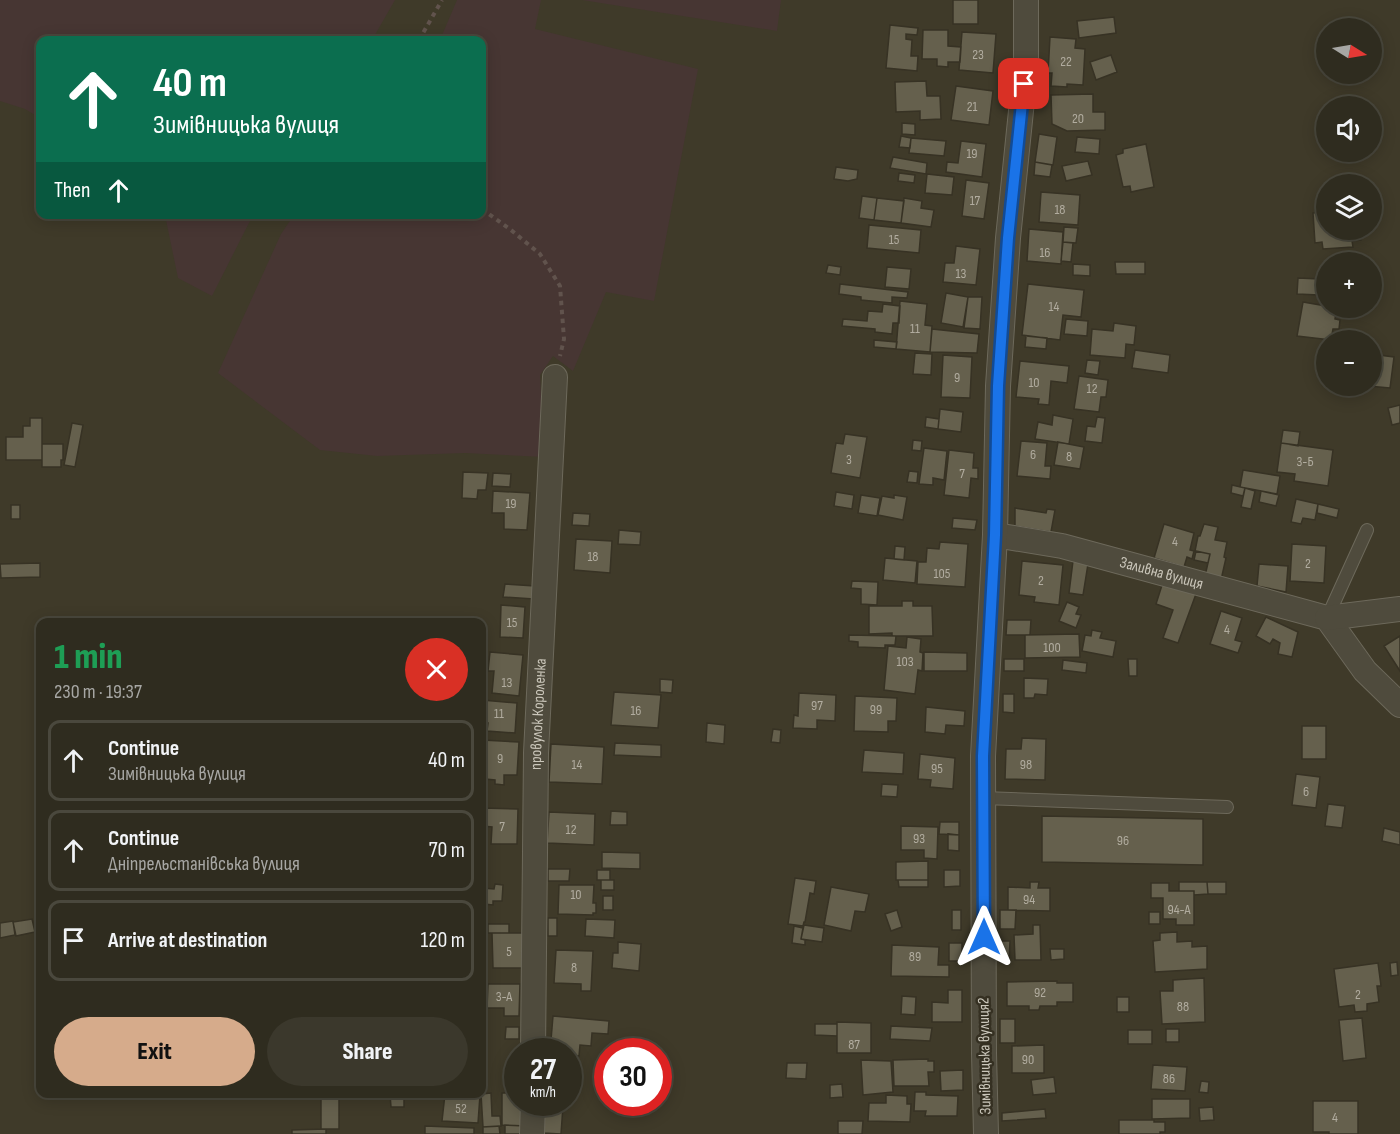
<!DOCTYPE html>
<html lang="en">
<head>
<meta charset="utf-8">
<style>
  :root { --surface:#2f2c1f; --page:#3b382c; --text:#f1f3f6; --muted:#a7a7a4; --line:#4a483d; --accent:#d6ab8b }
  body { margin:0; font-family:"Sofia Sans Condensed",sans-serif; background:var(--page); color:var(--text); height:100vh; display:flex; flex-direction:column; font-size:22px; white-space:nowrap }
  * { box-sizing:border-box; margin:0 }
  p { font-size:20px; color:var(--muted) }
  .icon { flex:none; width:33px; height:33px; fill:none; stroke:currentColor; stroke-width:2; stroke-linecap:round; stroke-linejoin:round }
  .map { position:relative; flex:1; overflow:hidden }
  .side { position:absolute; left:36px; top:618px; width:450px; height:480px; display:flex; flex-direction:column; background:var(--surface); border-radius:12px; box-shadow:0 3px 15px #0003,0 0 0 2px var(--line) }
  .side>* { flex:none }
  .guide { position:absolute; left:36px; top:36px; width:450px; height:183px; border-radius:12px; box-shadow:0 3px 15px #0003,0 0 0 2px var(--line); background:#0b6e4f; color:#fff; overflow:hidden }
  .needle { width:39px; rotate:101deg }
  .buttons { position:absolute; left:1316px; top:18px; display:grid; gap:12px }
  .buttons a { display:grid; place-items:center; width:66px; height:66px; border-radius:50%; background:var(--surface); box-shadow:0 3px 15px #0003,0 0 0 2px var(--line); font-size:30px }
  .speed { position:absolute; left:504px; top:1038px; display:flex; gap:12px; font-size:30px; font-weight:700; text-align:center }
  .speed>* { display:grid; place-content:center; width:78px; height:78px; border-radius:50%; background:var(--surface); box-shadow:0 3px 15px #0003,0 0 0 2px var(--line); line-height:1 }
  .speed small { font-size:15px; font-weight:400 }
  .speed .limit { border:9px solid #d22; background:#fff; color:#111 }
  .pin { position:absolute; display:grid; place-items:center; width:51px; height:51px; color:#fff; margin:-26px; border-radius:12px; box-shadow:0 3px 9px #0006 }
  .me { position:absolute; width:66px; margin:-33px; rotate:0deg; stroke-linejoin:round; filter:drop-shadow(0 0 4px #0008) }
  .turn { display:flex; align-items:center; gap:21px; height:126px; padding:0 18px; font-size:27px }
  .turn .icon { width:78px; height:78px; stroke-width:2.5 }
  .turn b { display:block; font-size:42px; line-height:51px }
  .then { display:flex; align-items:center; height:57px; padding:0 18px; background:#0003; gap:12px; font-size:22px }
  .round { display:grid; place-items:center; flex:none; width:63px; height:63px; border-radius:32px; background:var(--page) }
  .overview { display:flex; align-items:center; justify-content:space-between; height:102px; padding:0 18px }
  h1 { font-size:36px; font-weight:800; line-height:45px; color:#1e9e55 }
  .primary-button { display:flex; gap:12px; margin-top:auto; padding:12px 18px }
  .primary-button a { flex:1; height:69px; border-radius:36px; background:var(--accent); color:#111; font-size:24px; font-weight:800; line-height:69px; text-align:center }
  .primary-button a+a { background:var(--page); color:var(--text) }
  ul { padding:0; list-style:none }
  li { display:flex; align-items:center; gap:18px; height:81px; margin:0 12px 9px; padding:0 6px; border:3px solid var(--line); border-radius:12px }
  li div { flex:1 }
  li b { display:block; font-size:22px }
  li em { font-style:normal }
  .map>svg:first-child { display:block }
</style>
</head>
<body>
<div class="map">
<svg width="1400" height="1134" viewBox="0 0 1400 1134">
  <rect width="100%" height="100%" fill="#3f3a29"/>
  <path fill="#473633" d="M0,0H395L372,40H40V118L25,109L0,101Z
    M457,0H541L535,29L698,69L654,301L606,292L573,371L553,356L540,375L544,457L465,453L377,456L320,450L218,373L281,234L294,215L482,214V40H440Z
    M582,0H781L777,31Z
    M165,215H253L212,296L178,278Z"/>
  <path fill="#65604d" stroke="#373224" stroke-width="1.5" d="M953,0H978V24H953Z
    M1114,17L1116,33L1079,38L1077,21Z
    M890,25L918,28L917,35L906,34V39L912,40L911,56H918L917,71L886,68Z
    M923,30H948V46L961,47L960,62H948V67L937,66V59H922Z
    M962,32L996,34L993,73L959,70Z
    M1050,37L1076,39L1075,48L1085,49L1083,85L1067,84V87L1051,86L1052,73H1048Z
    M1111,55L1117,72L1096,80L1090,62Z
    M926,81L927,96H940L941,119L920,120V111L896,112L895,82Z
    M956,86L993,91L989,125L951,120Z
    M1093,94V112H1105V130L1067,131L1052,124L1051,95Z
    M902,123L915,124V135L902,134Z
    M1039,134L1057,137L1053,165L1035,162Z
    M901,136L911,138L910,148L899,147Z
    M1077,137L1100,139L1099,154L1075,152Z
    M911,138L946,141L944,156L909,153Z
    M961,141L986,144L982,177L946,172L947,162L958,163Z
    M1146,144L1154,187L1131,192L1130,186L1123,187L1116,155L1123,153V149Z
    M893,157L927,163L926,174L890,168Z
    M1088,161L1092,175L1066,181L1062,166Z
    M1035,162L1052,165L1050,177L1034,175Z
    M836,167L858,170L857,179L848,181L834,179Z
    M899,173L915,175L914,183L898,181Z
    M927,174L954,177L952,195L925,193Z
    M966,180L989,183L984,219L962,216Z
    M1041,192L1080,195L1078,225L1039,222Z
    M862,196L877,198L874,220L859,218Z
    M877,198L904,201L901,223L874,220Z
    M904,198L922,201L921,208L934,210L931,227L901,223Z
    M1326,212V230H1360L1361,240L1352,241L1353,247L1323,249L1322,242L1315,243L1313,213Z
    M869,225L921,230L919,253L867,248Z
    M1064,227L1078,228L1076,243L1063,242Z
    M1029,229L1063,232L1061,264L1027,261Z
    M1063,242L1073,243L1071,262L1061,261Z
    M956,246L980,249L976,285L943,282L945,263H954Z
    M1115,262H1145V274H1116Z
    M1073,264L1090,265V276L1073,275Z
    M828,265L841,267L840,275L826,273Z
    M887,267L911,269L909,289L885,287Z
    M1298,278L1320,279L1319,295L1297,294Z
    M840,284L908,292L907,298L892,297V303L861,300V297L839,294Z
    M1028,284L1084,290L1081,317L1063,315L1060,340L1022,335Z
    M946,293L968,297L963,327L941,323Z
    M968,297H982L980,329L964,328Z
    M900,301L927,304L925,325L932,326L930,352L896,349Z
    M1303,302L1326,306V308H1337L1335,319L1340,320L1339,329H1333L1331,340L1297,336Z
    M883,304L900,306L899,323H893L892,334L875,332V329L842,326L843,319L867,321L868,311L882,312Z
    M1066,319L1088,321L1087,336L1064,334Z
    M1114,323L1136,326L1134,345L1126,344L1125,358L1090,355L1092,329L1113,331Z
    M932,329L979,334L977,353L930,352Z
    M1026,336L1047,338L1046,349L1025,347Z
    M874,340L897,342L896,349L874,347Z
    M1135,350L1170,355L1168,373L1132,368Z
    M915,353L932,354L931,375L913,374Z
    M1371,354L1394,357L1390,388L1368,386H1371Z
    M943,355L972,357L970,398L941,397Z
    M1087,360L1100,361L1098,375L1085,373Z
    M1020,361L1069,366L1067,383L1051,381L1049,405L1038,404L1039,399L1016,397Z
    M1079,376L1108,380L1106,397H1101L1099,412L1074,409Z
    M1400,405V423L1392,425L1388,408Z
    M940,409L963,412L961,432L938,429Z
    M1053,415L1073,419L1069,444L1035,439L1038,422L1052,425Z
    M926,417L939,419L938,429L925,427Z
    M1097,417L1105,418L1102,443L1085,441L1087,426L1095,427Z
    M30,418H42V460H6V437H23V426H30Z
    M72,423L83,425L75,467L64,465Z
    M1283,430L1300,432L1298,446L1281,443Z
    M845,434L867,437L860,478L831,473L836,443L843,444Z
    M913,440L922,441L921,451L912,450Z
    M1021,441L1047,443L1045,466H1051L1050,479L1017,476Z
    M1058,442L1084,447L1080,469L1054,465Z
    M1281,443L1333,450L1328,486L1294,481L1295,474L1277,472Z
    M42,444H63V460H61V467H42Z
    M924,448L947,451L944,480L933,478V485L919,484Z
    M949,450L974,453L973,468H978V479L971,478L969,498L944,495Z
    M1243,470L1280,476L1277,494L1240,487Z
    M909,471L918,472L917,483L907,482Z
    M463,472L488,473L486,490H478L477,499L462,498Z
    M493,473L511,474L510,487L492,486Z
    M1232,485L1245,488L1243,496L1231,493Z
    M1245,488L1255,491L1251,509L1241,507Z
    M493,491L530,493L527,530L504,529V513H492Z
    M1261,491L1279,495L1276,506L1259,502Z
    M836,492L854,495L852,509L834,506Z
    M861,495L880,498L877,516L858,513Z
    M894,495L907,497L903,520L878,515L882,496L894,498Z
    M1296,499L1318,504L1315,520L1303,518L1301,524L1291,522Z
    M1318,504L1339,509L1337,518L1317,513Z
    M11,505H20V519H11Z
    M1015,508L1046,513L1047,509L1055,510L1051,532L1015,526Z
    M573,513L590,514L589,526L572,525Z
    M953,518L977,520L975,530L952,528Z
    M1164,524L1194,533L1190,550L1194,551L1192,559L1187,557L1184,567L1154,558Z
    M1204,524L1218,527L1215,540L1227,542L1224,557L1226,558L1221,580L1205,576L1210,554L1195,551L1198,536H1200Z
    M619,530L641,532L640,545L618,544Z
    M576,539L612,541L610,573L574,570Z
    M940,542L968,544L965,587L917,584L918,562H926L927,548L939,549Z
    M1292,544L1326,546L1324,583L1290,581Z
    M895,546L905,547L904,560L894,559Z
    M1196,551L1210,554L1208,563L1194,560Z
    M885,558L917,561L915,583L883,580Z
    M1022,561L1063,565L1059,605L1034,602L1035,597L1019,595Z
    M1073,561L1088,564L1083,595L1069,593Z
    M40,563V577L1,578L0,564Z
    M1259,564L1288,566L1286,592L1257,586Z
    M852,581L878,582L877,605L861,604V589L851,588Z
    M1163,582L1196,594L1178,643L1163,638L1173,610L1156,604Z
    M505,584L535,586L534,599L503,597Z
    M902,601H913V606H932L933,636H892V633L869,634V606H902Z
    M1067,602L1079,607L1076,614L1081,615L1076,628L1059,621Z
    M501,605L525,607L523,638L500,637Z
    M1221,611L1242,618L1235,640L1242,642L1238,653L1210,644Z
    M1266,617L1298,632L1292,657L1278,654L1280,643L1273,639L1270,644L1256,636Z
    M1007,620H1031L1030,635H1006Z
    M1092,630L1102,632L1100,638L1116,641L1113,657L1082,651L1085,635L1091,636Z
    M1079,634L1080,657L1025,658V635Z
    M849,635L896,636L895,645H885V648L858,647V642L849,641Z
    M1400,636V671L1384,646Z
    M907,637L921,639L920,652L923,653L922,671L918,670L915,694L884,690L888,646L906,648Z
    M490,652L523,655L519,696L492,693L494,671H488Z
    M924,652L967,653V671H924Z
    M1004,659H1024V671H1004Z
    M1128,659H1137V676H1129Z
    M1063,660L1087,663L1086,673L1062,670Z
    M1024,678L1048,679L1047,695L1035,694L1034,698H1024Z
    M660,679L673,680L672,693L660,692Z
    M614,692L661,695L658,728L611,725Z
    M799,693L836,695L835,721L817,720V729L793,728L794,715L798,716Z
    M1003,694H1014V713L1003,712Z
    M855,696L897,698L896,721H888V732L854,731Z
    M482,700L517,703L515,733L487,731L488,723H482Z
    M926,707L965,711L964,726L946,725L945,734L925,732Z
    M707,723L725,725L724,744L706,742Z
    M1302,726H1326V759H1302Z
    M773,729L781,730L780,743L771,742Z
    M1022,738L1046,739L1045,780L1005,779L1006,749H1021Z
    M482,740L519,742L517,775H504V785L495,784V780L485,779V774H482Z
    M615,743L661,745V757L614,755Z
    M551,744L604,747L602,784L549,782Z
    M864,750L904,753L903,774L862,772Z
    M920,754L955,758L953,789L930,787L931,780L918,779Z
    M1296,774L1320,777L1316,808L1292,805Z
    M882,784L898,785L897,797L881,796Z
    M1328,804L1345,806L1342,828L1325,826Z
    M482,808L518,809L517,844H491L492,827L482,826Z
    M611,811L627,812V825H610Z
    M549,812L595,814L594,845L547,843Z
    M1042,816L1203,819V865L1042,862Z
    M940,822H959V835L939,834Z
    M901,826L938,827L937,859L924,858V850H901Z
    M1384,828L1400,832V845L1382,841Z
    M948,834L959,835V851L948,850Z
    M602,852L640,853V869L602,868Z
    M928,861V880H896V862Z
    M548,869H570L569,881H548Z
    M597,870H610V880H597Z
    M944,870H960V886L944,887Z
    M795,878L816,881L814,894L810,893L805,922H804L803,926L788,924Z
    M601,880H614V890H601Z
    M898,880H928V887H899Z
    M1030,882H1039L1038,888H1050V911L1008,910V887L1030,888Z
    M1179,882H1207L1208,894L1194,895V891H1179Z
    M1207,882H1226V894H1208Z
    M1151,883H1169V891H1194V925H1176V919H1163V898H1151Z
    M495,884L503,885L502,901H493V905L484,904V900H482V888L494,889Z
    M559,885H594L593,903H596V913H593V915L558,914Z
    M831,887L869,894L865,912L855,911L851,931L824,925Z
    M603,896H613V910H603Z
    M897,910L902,927L891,931L885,914Z
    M952,910H961V930H952Z
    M1000,910H1016L1015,929H1000Z
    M1149,912H1160V924H1149Z
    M548,918H557V936H548Z
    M32,919L35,932L16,936L13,922Z
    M586,919L615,920L614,938L585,936Z
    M13,921L15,935L0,938V923Z
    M488,924H509V933H488Z
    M804,925L824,928L822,942L801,939Z
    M1033,925H1040L1041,960H1015L1014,935L1033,934Z
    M794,926L803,928L801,939L805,940V945L792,943Z
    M1177,932V942L1192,941V947L1207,946V969L1155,972L1153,941L1160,940V933Z
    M492,933H526V968H493Z
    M1001,941H1010L1009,962H1000Z
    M618,942L641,944L639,971L612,968L613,953H618Z
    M949,943H962V961H949Z
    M892,945L939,947L938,965H949V977L891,976Z
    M1050,949H1064V959L1051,960Z
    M556,950L593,951L591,991H581V984L554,983Z
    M1397,962L1398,975L1391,976L1390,963Z
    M1378,963L1381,986H1377L1379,1002L1367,1004V1011L1355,1012L1354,1005L1339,1007L1334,969Z
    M1204,978L1205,1022L1162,1024L1160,991H1173V980Z
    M1057,981V983H1073V1002H1057V1006H1040L1039,1010H1029V1006H1007V982Z
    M488,984H520L519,1016H504V1008H487Z
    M948,990H962V1022H932V1002L948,1003Z
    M902,996L916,997L915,1015L901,1014Z
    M1117,997H1129V1012H1117Z
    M553,1016L609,1021L608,1034L592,1033L591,1046L580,1045L579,1056L568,1055V1052H550Z
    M1362,1018L1366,1058L1343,1061L1339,1020Z
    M1000,1019H1015V1043H1000Z
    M837,1022L871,1023V1053H837Z
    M815,1024H837V1036L815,1035Z
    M891,1026L932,1028L930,1041L890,1039Z
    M506,1027H519V1039H505Z
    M1166,1029H1179V1042H1166Z
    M1128,1030H1152V1044H1128Z
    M1044,1045V1073H1012V1046Z
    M928,1059V1061H934V1072H928L929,1086H894L893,1060Z
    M861,1060L891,1061L893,1092L863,1095Z
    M787,1063H807L806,1079L786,1078Z
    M1153,1065L1187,1067L1185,1091L1151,1089Z
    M963,1070V1090L941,1091L940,1071Z
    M1054,1077L1056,1093L1033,1095L1031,1080Z
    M1201,1081L1209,1082L1208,1093L1199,1092Z
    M842,1084L843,1097L830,1098V1085Z
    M915,1092H926V1095L958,1096L957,1116H925L926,1111H914Z
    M491,1093L492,1116H500L501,1126L483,1127L481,1094Z
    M502,1093H518V1102H526V1126L502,1125Z
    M321,1094H339V1129H321Z
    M390,1094H415V1095H404V1107H391Z
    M445,1094L480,1095L478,1123L442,1121Z
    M886,1095L907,1096V1104H911L910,1122L868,1121L869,1103H886Z
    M1152,1099H1190V1118L1152,1119Z
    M1313,1101H1358V1134H1329V1132H1313Z
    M545,1105L563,1106L561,1134L543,1133Z
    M1213,1107L1214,1120L1200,1121L1199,1108Z
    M1045,1109L1046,1118L1002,1121V1113Z
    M1119,1120H1154V1122H1165V1132H1160V1134H1119Z
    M838,1121H863L862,1134H838Z
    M505,1125L526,1126L525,1134H505Z
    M425,1126L474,1128V1134H425Z
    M499,1126L500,1134H483V1127Z
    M326,1129V1134H292V1130Z"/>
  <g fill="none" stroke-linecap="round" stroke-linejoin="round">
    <g stroke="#6d695b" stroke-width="14">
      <path id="service" d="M1327,618L1367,530
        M983,798L1227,807"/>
    </g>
    <g stroke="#6d695b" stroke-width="26">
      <g id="minor">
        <path id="s1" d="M995,535L1062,546L1327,618L1365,671L1400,705"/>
        <path d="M1327,618L1400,609"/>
        <path id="s2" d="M533,1052L536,753L555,377"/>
        <path d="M532,1134L533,1102"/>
        <path d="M986,1134L984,1053L983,756L995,535L998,386L1008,238L1026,62V0"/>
      </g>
    </g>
    <path stroke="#61534d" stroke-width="4" stroke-dasharray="4.5 4.5" stroke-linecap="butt" d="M419,40L442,0
      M482,209L511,230L540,254L560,286L564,339L560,356"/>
    <use href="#service" stroke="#4f4b3d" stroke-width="12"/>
    <use href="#minor" stroke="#4f4b3d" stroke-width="24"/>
  </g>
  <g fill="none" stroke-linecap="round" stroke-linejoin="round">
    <g stroke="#114b97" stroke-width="15">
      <path id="route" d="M984,937L983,756L995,535L998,386L1008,238L1024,84"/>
    </g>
    <use href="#route" stroke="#1a73e8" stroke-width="10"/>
  </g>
  <g text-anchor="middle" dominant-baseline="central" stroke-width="5" stroke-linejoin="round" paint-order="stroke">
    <g font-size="14" fill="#b1ac9f">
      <text x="978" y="54">23</text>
      <text x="1066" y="61">22</text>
      <text x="972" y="106">21</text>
      <text x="1078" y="118">20</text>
      <text x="972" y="153">19</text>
      <text x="975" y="200">17</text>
      <text x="1060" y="209">18</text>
      <text x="894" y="239">15</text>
      <text x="1045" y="252">16</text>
      <text x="961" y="273">13</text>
      <text x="1054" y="306">14</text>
      <text x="915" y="328">11</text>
      <text x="957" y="377">9</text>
      <text x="1034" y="382">10</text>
      <text x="1092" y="388">12</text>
      <text x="1033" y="454">6</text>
      <text x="1069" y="456">8</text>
      <text x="849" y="459">3</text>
      <text x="1305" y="461">3-Б</text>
      <text x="962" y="473">7</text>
      <text x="511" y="503">19</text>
      <text x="1175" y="541">4</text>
      <text x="593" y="556">18</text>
      <text x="1308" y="563">2</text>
      <text x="942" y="573">105</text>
      <text x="1041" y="580">2</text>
      <text x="512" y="622">15</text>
      <text x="1227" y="629">4</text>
      <text x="1052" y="647">100</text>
      <text x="905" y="661">103</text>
      <text x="507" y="682">13</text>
      <text x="817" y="705">97</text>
      <text x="876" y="709">99</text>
      <text x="636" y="710">16</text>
      <text x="499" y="713">11</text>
      <text x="500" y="758">9</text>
      <text x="577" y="764">14</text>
      <text x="1026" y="764">98</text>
      <text x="937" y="768">95</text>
      <text x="1306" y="791">6</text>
      <text x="502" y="826">7</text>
      <text x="571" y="829">12</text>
      <text x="919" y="838">93</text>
      <text x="1123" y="840">96</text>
      <text x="576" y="894">10</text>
      <text x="1029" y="899">94</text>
      <text x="1179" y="909">94-А</text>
      <text x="509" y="951">5</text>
      <text x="915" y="956">89</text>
      <text x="574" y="967">8</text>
      <text x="1040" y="992">92</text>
      <text x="1358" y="994">2</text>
      <text x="504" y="996">3-А</text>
      <text x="1183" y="1006">88</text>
      <text x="854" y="1044">87</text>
      <text x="1028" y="1059">90</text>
      <text x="1169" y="1078">86</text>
      <text x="461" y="1108">52</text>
      <text x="1335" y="1117">4</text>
    </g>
    <g font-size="16" fill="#cac6ba" stroke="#353022">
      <text stroke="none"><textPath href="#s1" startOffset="171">Заливна вулиця</textPath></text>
      <text stroke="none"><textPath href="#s2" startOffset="338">провулок Короленка</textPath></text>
      <text transform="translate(985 1056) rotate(-91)">Зимівницька вулиця2</text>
    </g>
  </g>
</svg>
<div class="buttons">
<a><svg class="needle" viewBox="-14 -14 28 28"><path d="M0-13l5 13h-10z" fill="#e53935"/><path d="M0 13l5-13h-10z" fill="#a7a7a4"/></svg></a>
<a><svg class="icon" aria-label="sound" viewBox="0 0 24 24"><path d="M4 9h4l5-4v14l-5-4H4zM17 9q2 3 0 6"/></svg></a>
<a><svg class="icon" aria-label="layers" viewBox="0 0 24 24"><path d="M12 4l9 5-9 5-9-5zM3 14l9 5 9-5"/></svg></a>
<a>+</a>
<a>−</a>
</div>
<div class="speed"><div>27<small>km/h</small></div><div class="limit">30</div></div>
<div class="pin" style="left:1024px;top:84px;background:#d93025"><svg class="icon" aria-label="arrive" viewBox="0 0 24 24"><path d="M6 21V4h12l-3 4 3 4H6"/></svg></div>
<svg class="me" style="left:984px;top:937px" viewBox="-20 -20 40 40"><path d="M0-17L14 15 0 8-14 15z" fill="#1a73e8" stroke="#fff" stroke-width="4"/></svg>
<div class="guide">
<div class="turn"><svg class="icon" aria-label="ahead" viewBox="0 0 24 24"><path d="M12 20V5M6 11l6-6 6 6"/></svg><div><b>40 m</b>Зимівницька вулиця</div></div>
<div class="then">Then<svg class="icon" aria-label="ahead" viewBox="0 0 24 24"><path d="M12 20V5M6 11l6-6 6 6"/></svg></div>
</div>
<section class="side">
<div class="overview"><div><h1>1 min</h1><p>230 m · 19:37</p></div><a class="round" style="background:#d93025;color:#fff"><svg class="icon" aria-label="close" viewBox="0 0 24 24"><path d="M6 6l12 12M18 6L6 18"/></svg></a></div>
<ul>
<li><svg class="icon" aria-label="ahead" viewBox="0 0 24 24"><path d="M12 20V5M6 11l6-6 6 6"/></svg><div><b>Continue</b><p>Зимівницька вулиця</p></div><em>40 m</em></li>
<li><svg class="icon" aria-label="ahead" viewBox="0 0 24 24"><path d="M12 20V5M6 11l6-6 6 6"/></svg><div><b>Continue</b><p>Дніпрельстанівська вулиця</p></div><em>70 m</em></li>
<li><svg class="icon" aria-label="arrive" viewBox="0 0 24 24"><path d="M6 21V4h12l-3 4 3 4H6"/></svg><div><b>Arrive at destination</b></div><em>120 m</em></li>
</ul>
<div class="primary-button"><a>Exit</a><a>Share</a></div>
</section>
</div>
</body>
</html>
